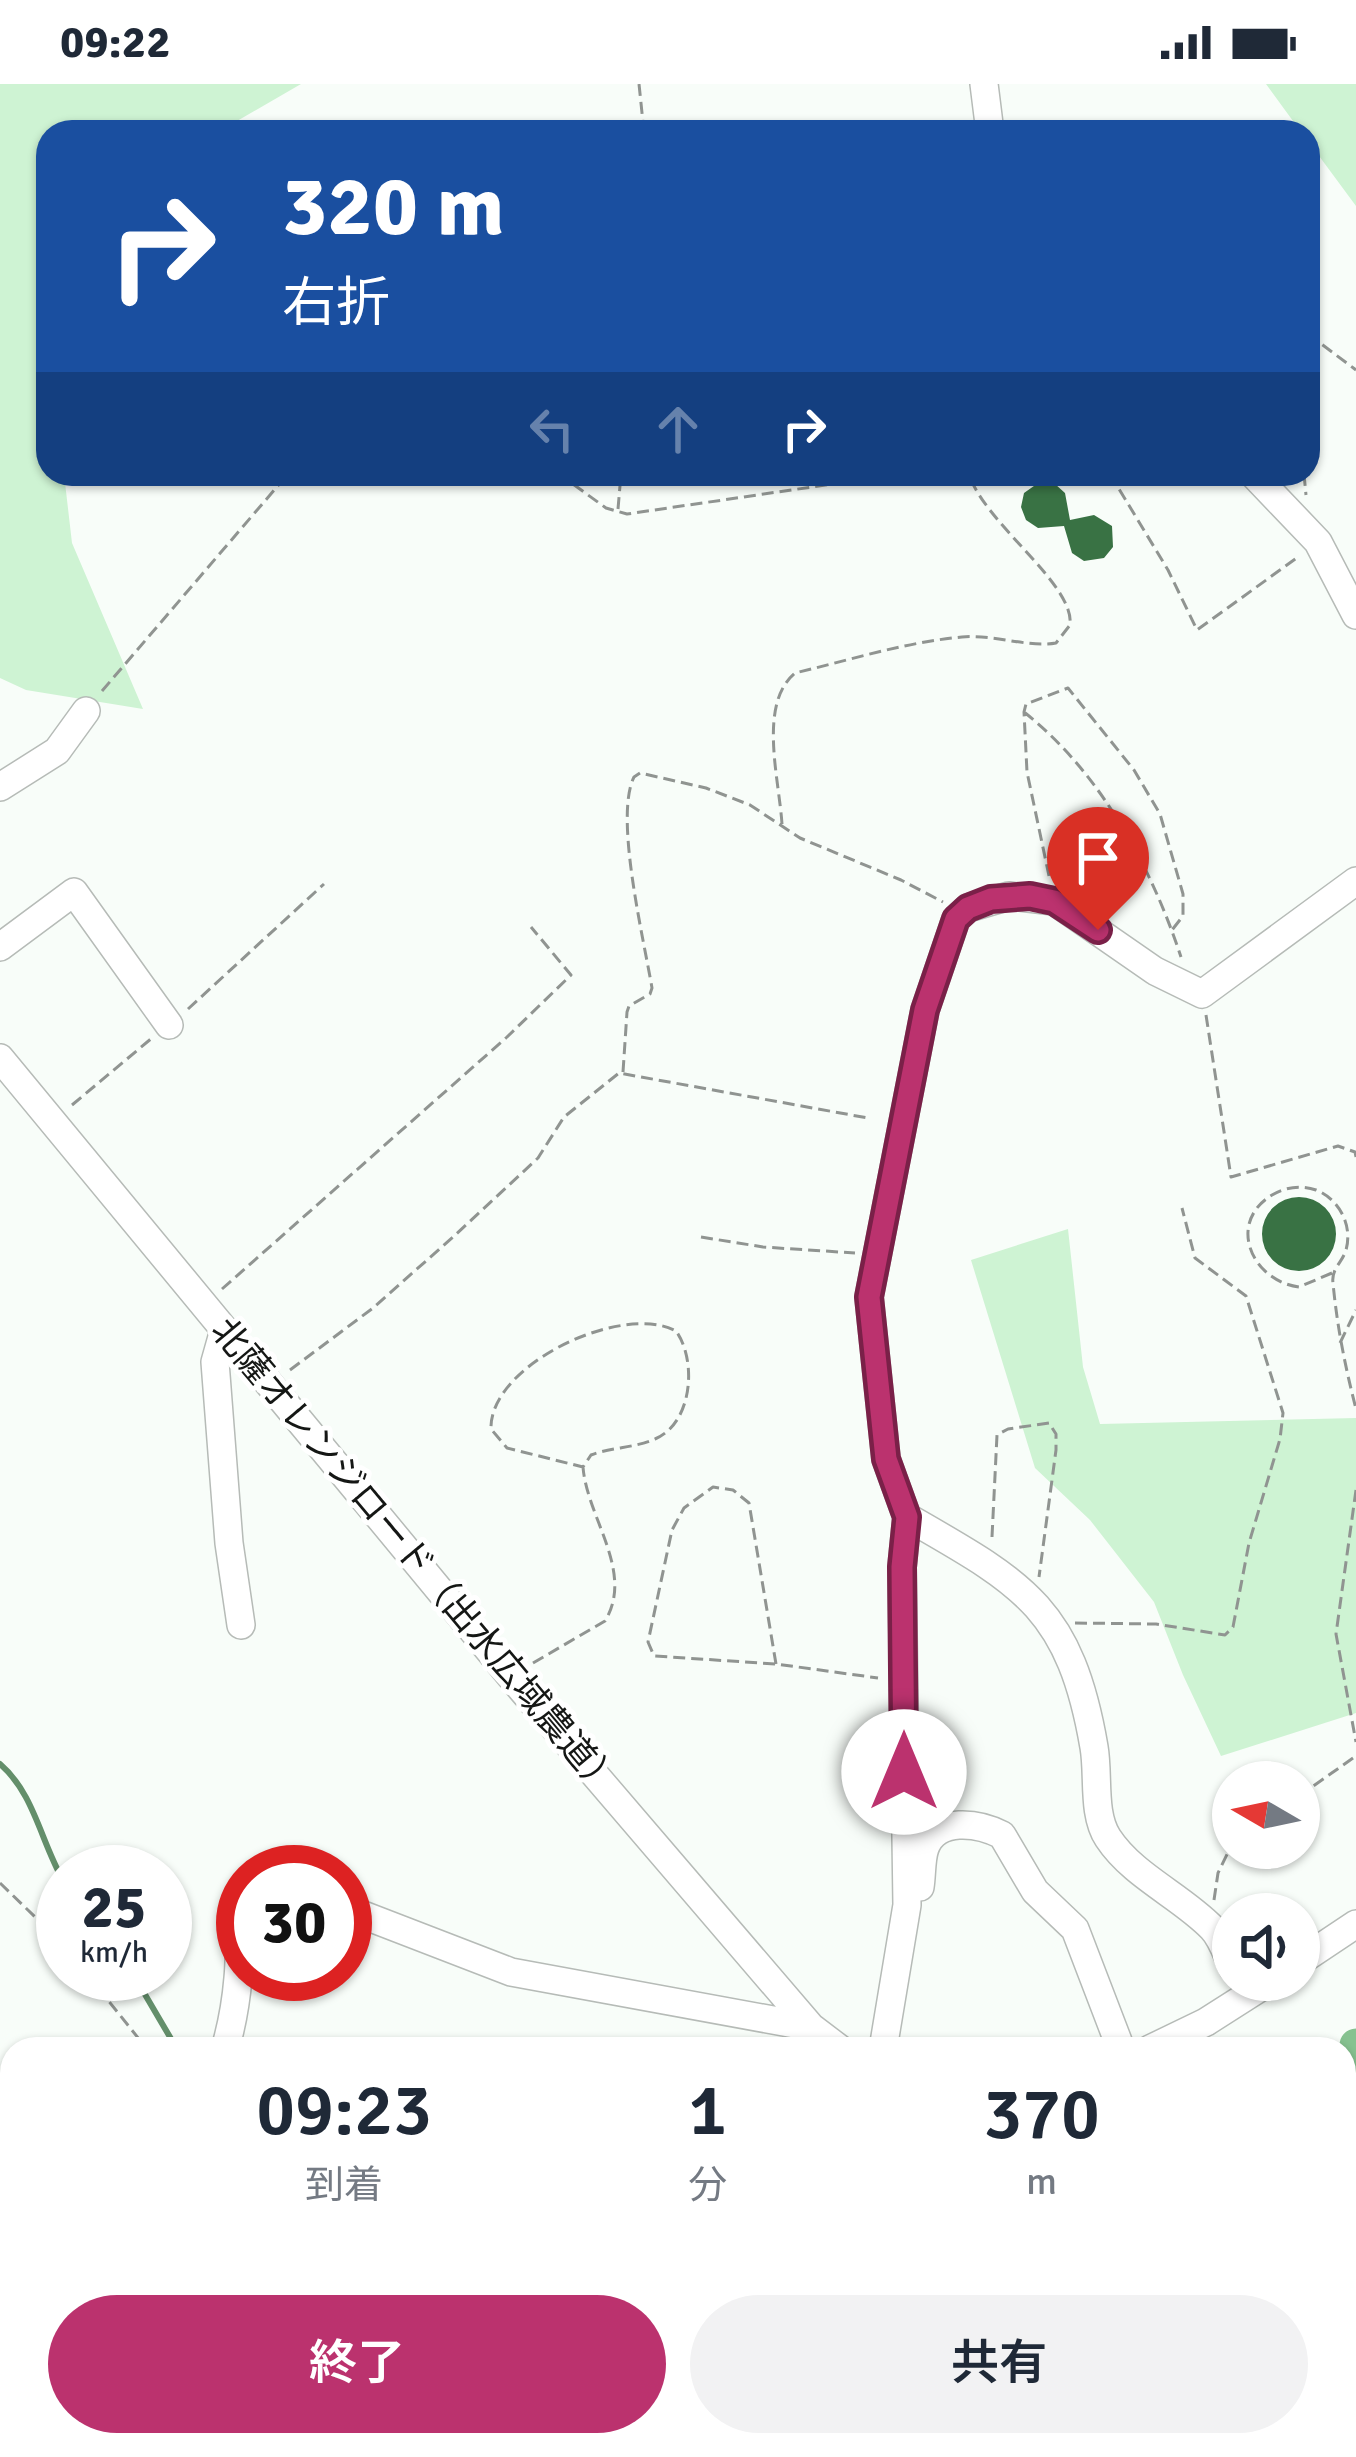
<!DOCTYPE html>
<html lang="ja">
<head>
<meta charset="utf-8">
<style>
  :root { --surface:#fff; --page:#f2f2f3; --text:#1f2937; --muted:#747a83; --accent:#bb326e }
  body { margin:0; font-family:Signika,"Noto Sans JP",sans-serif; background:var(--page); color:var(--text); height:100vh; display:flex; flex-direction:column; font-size:45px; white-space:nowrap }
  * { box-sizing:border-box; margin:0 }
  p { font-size:39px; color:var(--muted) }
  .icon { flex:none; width:66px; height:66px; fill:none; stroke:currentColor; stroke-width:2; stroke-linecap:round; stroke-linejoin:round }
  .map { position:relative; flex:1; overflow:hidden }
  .side { position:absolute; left:0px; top:1953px; width:1356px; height:420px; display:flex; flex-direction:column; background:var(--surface); border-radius:36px 36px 0 0; box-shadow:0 3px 9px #0004 }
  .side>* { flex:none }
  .hud { position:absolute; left:36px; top:36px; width:1284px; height:366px; border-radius:36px; box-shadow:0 3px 9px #0004; background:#1a4fa0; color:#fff; overflow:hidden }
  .needle { width:78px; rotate:279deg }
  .buttons { position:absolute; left:1212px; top:1677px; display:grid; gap:24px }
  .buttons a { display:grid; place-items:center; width:108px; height:108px; border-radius:50%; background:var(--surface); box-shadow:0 3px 9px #0004; font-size:60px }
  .speed { position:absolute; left:36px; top:1761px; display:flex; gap:24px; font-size:60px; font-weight:700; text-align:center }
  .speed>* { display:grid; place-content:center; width:156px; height:156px; border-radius:50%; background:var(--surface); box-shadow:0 3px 9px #0004; line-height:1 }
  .speed small { font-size:30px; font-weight:400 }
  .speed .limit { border:18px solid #d22; background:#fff; color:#111 }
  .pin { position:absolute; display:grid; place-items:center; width:102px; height:102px; color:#fff; margin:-123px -51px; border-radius:50% 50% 50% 0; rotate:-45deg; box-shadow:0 0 12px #0007 }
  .pin .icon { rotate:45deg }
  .me { position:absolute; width:132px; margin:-66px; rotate:0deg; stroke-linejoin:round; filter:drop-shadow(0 0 9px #0008) }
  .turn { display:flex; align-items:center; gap:42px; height:252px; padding:0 48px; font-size:54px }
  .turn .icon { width:156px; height:156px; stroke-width:2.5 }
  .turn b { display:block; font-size:84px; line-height:102px }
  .lanes { display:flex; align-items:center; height:114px; padding:0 48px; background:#0003; justify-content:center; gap:60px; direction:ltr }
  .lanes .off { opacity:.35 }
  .eta { display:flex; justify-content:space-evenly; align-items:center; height:204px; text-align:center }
  .eta b { font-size:72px; font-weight:600; line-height:84px }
  .primary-button { display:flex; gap:24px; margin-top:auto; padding:24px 48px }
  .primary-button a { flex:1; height:138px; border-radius:72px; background:var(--accent); color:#fff; font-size:48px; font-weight:600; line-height:138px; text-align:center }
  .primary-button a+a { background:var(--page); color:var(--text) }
  .status { display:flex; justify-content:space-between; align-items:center; height:84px; padding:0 60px; background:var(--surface); direction:ltr }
  .status svg { height:33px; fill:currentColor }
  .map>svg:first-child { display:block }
</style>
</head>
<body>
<div class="status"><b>09:22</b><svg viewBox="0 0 49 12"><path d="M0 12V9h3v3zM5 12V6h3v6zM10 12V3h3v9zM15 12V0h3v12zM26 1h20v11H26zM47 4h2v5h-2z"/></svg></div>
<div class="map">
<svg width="1356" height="2373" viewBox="0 0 1356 2373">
  <rect width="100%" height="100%" fill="#f8fdf9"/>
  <path fill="#cef3d3" d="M0,0H301L218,48H48V390H64L72,459L143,625L26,606L0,594Z
    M1266,0H1356V122L1308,57V48H1301Z
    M1068,1145L1083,1283L1100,1340L1356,1334V1629L1221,1672L1183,1591L1154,1518L1090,1436L1035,1384L971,1176Z"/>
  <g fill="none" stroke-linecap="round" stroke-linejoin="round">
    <path stroke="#648f6b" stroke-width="6" d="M0,1680C34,1709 41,1758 63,1796
      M133,1890L177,1965
      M534,2373L536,2361"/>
    <path stroke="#86c290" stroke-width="33" d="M1344,2032L1356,1961
      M1344,2118L1356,2227"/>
  </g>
  <path fill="#397244" d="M1041,397L1055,400L1065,409L1070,436L1094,431L1112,442L1113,463L1104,474L1084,477L1072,469L1064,442L1038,444L1026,436L1021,423L1024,409Z
    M1262 1150a37 37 0 1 1 74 0a37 37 0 1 1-74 0Z"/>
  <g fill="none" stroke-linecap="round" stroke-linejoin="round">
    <g stroke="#b6bbb7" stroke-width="30">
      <path id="minor" d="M984,0L990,48
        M1253,390L1318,458L1356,531
        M0,703L57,667L86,627
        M0,863L74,808L169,941
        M0,974L512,1594L811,1943L840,1965
        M224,1246L215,1278L229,1459L241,1541
        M907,1433C1022,1499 1070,1523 1094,1663C1099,1691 1092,1730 1108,1754C1133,1792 1181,1812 1212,1844C1222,1854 1227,1871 1233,1884
        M920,1803C922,1791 921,1775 925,1764C936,1732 979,1739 1002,1751L1035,1807L1075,1845L1121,1965
        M345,1824L511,1888L811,1943
        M1299,1878L1356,1840
        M225,1965C232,1941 236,1918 238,1894C240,1875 238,1861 243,1842
        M883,1965L907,1821L902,1483L907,1433L886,1375L869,1213L925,926L956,835L968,824L1009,812L1054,817L1155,887L1202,910L1356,797
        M1150,1965L1206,1938L1272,1896
        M0,2073L12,2075
        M1344,2146L1356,2144
        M1344,2322L1356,2318
        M0,2351L12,2343
        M600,2361L606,2373
        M343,2373L345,2361
        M1216,2373L1239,2361"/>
    </g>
    <path stroke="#909491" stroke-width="3" stroke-dasharray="12 6" stroke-linecap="butt" d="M639,0L644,48
      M1308,250L1356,286
      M559,390L606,424L627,430L901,390
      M1110,390L1168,486L1197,546L1298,473
      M1304,390L1306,411
      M618,425L621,390
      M102,607L288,390
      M1024,628C1100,688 1151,782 1181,873
      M782,740C779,694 758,620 795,589C850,576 906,558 962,553C993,550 1029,564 1056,559L1070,541C1075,500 984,439 969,390
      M1049,792L1027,688L1024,628L1026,620L1068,604L1134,686L1160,730L1183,810V832L1172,846
      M188,925L324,800
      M1206,931L1231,1093L1338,1062L1355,1068L1356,1073
      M623,988L627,928L629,922L650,910L652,904C644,856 614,733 634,693L640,689L706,704L750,721L800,754L901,796L943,818
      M72,1021L152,954
      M701,1153L763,1163L855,1169
      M1332,1189L1299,1203C1252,1197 1226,1139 1272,1111C1285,1103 1301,1101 1316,1106C1339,1115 1353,1141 1346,1166C1342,1179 1331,1185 1333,1199C1337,1242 1345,1282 1356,1325
      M222,1205L507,953L571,891L531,843
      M1340,1259L1356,1226
      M290,1286L373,1224L453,1153L538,1074L564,1033L619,989L868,1034
      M1356,1406L1336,1550L1356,1658
      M992,1453L997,1351L1008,1345L1049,1339L1056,1350V1366L1039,1493
      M1075,1539L1156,1540L1225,1551L1233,1543L1249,1459L1280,1355L1283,1329L1246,1212L1195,1174L1182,1124
      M533,1579L605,1537C635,1488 587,1434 583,1383L591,1371C612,1363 635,1364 655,1355C693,1339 697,1276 676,1247C622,1218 489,1281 491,1345L507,1364L583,1383
      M776,1580L749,1419L733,1406L713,1403L684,1424L672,1446L648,1558L654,1572L776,1580L878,1594
      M1299,1712L1356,1672
      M0,1799L63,1860
      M1214,1816L1218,1789L1233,1758
      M87,1890L147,1965"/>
    <use href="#minor" stroke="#fff" stroke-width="27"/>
    <g stroke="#3e413e" stroke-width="10">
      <path id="rail" d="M0,2298L12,2301
        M291,2361L371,2373
        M376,2361L456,2373
        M1330,2373L1356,2366"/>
    </g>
    <use href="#rail" stroke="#fff" stroke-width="6" stroke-dasharray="18" stroke-linecap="butt"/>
  </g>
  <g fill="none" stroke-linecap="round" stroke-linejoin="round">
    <g stroke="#7a2048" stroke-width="30">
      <path id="route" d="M904,1688L902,1483L907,1433L886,1375L869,1213L925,926L956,835L968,824L991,815L1030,812L1054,817L1098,846"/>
    </g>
    <use href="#route" stroke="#bb326e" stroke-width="21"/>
  </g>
  <g text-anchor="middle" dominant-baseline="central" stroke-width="10" stroke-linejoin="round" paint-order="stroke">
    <g font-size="36" fill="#151715" stroke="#fff">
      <text transform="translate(415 1474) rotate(50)">北薩オレンジロード（出水広域農道）</text>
    </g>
  </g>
</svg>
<div class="buttons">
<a><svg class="needle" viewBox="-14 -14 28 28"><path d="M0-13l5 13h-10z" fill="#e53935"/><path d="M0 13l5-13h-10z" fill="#747a83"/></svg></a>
<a><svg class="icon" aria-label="sound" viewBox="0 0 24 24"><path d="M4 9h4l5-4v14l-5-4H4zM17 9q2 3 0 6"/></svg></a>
</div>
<div class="speed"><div>25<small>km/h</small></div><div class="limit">30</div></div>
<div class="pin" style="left:1098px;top:846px;background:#d93025"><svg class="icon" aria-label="arrive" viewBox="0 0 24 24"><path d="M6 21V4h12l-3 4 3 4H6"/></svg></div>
<svg class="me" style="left:904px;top:1688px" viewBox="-20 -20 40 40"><circle r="19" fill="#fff"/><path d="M0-13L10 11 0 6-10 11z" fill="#bb326e"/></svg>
<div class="hud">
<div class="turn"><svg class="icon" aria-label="right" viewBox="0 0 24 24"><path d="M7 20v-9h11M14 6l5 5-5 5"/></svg><div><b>320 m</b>右折</div></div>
<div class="lanes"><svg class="icon off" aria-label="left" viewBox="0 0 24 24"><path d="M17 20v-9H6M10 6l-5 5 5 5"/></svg><svg class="icon off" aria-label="ahead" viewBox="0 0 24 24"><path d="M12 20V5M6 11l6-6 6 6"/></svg><svg class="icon" aria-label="right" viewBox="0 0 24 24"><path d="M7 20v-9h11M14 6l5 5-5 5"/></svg></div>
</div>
<section class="side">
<div class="eta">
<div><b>09:23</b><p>到着</p></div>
<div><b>1</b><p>分</p></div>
<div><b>370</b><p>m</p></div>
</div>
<div class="primary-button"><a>終了</a><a>共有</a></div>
</section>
</div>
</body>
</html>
